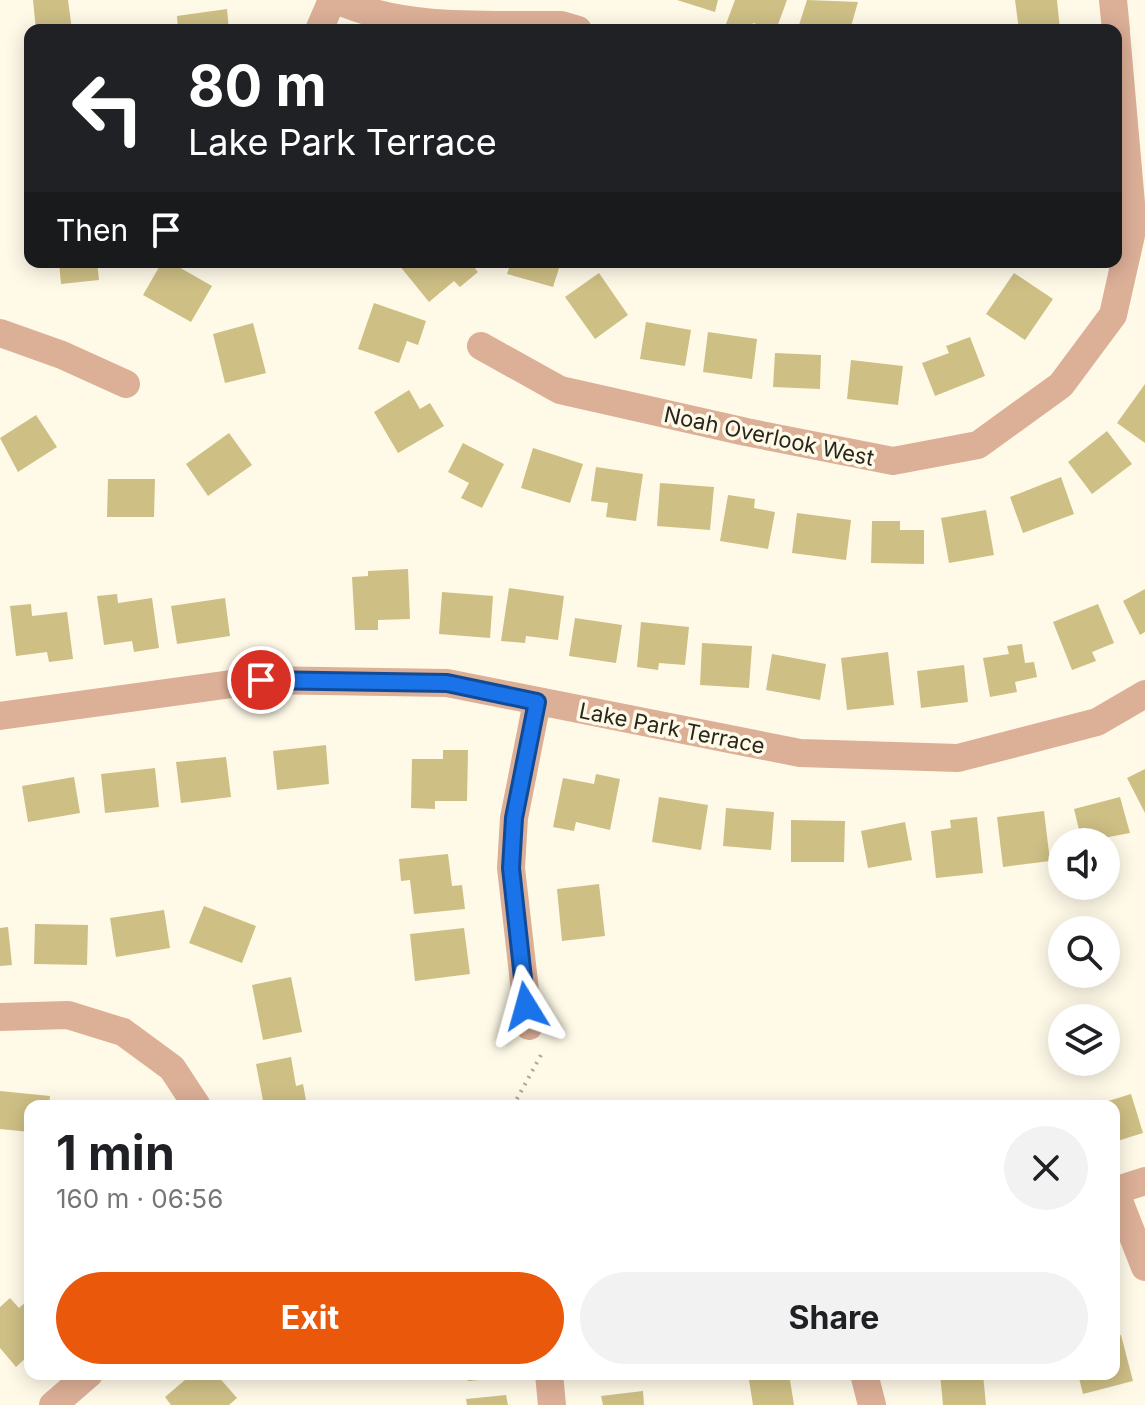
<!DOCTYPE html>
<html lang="en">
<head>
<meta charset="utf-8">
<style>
  :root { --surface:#fff; --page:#f2f2f2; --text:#202124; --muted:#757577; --accent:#ea580c }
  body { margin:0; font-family:Inter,sans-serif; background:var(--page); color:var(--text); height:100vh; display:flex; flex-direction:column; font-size:30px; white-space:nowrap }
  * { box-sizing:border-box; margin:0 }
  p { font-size:26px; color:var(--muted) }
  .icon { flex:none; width:44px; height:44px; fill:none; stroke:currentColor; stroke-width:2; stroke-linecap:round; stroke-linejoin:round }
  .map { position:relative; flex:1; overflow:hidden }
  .details { position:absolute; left:24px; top:1100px; width:1096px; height:280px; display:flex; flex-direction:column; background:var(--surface); border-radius:16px; box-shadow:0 4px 20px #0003 }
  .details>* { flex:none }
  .hud { position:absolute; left:24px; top:24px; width:1098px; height:244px; border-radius:16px; box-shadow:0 4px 20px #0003; background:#202124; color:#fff; overflow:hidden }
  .tools { position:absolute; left:1048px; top:828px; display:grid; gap:16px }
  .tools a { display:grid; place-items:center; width:72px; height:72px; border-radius:50%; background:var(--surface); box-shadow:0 4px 20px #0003; font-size:40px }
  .pin { position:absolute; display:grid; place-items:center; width:68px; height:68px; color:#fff; margin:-34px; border:4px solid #fff; border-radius:50%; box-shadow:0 2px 8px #0007 }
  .me { position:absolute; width:88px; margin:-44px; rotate:352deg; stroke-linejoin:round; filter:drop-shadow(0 0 6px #0008) }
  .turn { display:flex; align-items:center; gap:28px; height:168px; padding:0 32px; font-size:36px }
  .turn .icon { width:104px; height:104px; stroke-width:2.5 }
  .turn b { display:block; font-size:56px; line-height:68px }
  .then { display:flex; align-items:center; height:76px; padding:0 32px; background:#0003; gap:16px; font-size:30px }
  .round { display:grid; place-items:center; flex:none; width:84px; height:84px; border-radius:42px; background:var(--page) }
  .overview { display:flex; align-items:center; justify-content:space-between; height:136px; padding:0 32px }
  h1 { font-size:48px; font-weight:700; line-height:60px }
  .cta { display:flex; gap:16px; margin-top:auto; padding:16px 32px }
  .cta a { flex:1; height:92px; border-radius:48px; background:var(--accent); color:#fff; font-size:32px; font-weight:700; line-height:92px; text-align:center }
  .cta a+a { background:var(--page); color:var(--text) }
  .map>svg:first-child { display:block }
</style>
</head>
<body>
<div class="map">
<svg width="1145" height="1405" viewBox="0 0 1145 1405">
  <rect width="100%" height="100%" fill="#fffae8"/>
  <path fill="#cebf85" d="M33,0H68L72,30H36Z
    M677,0H718L715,12Z
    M735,0H787L776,30L753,23L750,30L726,24Z
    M807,0L858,2L850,30H816L799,25Z
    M1015,0H1057L1060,30H1019Z
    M227,9L229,30H178L177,16Z
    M59,262H97L99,280L61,284Z
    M162,262H170L212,286L191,322L143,295Z
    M402,262H470L478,272L460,287L454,281L429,302L399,265Z
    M511,262H561L553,287L507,274Z
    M599,273L628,315L595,339L565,297Z
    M1014,273L1053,299L1025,340L986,314Z
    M374,303L426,321L418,345L407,341L399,363L358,349Z
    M646,322L691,330L685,366L640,359Z
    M253,323L266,373L225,383L213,334Z
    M708,332L757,339L752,379L703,372Z
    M970,337L985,376L935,396L922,363L949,353L946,346Z
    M775,353L821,355L820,389L773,387Z
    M851,360L903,366L898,405L847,399Z
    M1145,384V443L1117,423Z
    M409,390L420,409L430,403L444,426L398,453L374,412Z
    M36,415L57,447L18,472L0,438Z
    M1107,431L1132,464L1092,494L1068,462Z
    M229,433L252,465L208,496L186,464Z
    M463,443L504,464L482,508L461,498L469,483L448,472Z
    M533,448L583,464L570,503L521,488Z
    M596,467L643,474L636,521L606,517L608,503L591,501Z
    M1061,477L1074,514L1023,533L1010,497Z
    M108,479H155L154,517H107Z
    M660,483L714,487L710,530L657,526Z
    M728,495L755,499L754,508L775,512L768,549L720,541Z
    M986,510L994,555L949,563L941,518Z
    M797,513L851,520L846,560L792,553Z
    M872,521H900V530H924V564L871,563Z
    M408,569L410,619L378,620V630H355L352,577L368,576V571Z
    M509,588L564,596L558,640L526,636L525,643L501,641Z
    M1145,589V632L1140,635L1123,601Z
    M442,592L493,596L490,638L439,634Z
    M117,594L118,603L152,598L159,648L134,652L132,641L104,645L97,596Z
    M225,598L230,636L177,644L171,606Z
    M31,604L32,616L67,612L73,659L49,662L47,652L16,656L10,606Z
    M1098,604L1114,643L1092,652L1096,661L1072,670L1053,622Z
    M575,618L622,625L616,663L569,656Z
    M641,622L689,627L685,665L659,663L658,670L637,667Z
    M702,643L752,646L749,688L700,685Z
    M1022,644L1025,663L1034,662L1037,677L1015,682L1017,692L990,697L983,658L1009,654L1007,646Z
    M888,652L894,705L847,710L841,658Z
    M772,654L826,664L820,700L766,690Z
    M964,665L968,702L921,708L917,671Z
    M326,745L329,784L277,790L273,751Z
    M443,750H468L467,801H435V809L411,808L412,759H443Z
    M226,757L231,797L181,803L176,762Z
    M155,768L159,807L105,813L101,774Z
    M1145,769V813L1127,778Z
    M596,774L620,779L610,830L576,822L574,831L553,827L563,778L594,784Z
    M74,777L80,813L28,822L22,786Z
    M659,797L708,805L701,850L652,842Z
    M1120,797L1130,833L1082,842L1074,809Z
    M726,808L774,812L771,850L723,846Z
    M1044,811L1050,861L1003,867L997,817Z
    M977,817L983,873L936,878L931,831L951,828L950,820Z
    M791,820L845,821L844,862H791Z
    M905,822L912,860L868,868L861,831Z
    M448,854L452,886L462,885L465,909L414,914L410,880L401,881L399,859Z
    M599,884L605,936L562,941L557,889Z
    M204,906L256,926L242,963L189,943Z
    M164,910L170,948L116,957L110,918Z
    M35,924L88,925L87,965L34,964Z
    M8,927L12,965L0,966V928Z
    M464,928L470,974L415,981L410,934Z
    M291,977L302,1032L263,1040L252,985Z
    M291,1057L296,1086L303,1084L307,1106H264L256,1064Z
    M0,1091L50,1096L49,1106H30V1132L0,1129Z
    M1131,1094L1143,1133L1114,1142V1106L1095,1105Z
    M10,1298L19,1308L28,1300L30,1303V1354L16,1367L0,1348V1307Z
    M1121,1335L1133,1381L1083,1394L1078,1374H1114V1337Z
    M192,1374H216L237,1398L229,1405H171L165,1397Z
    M467,1374H502L503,1378L468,1381Z
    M789,1374L794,1405H753L749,1380Z
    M940,1374H983L986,1405H943Z
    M643,1391L644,1405H603L601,1396Z
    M506,1395L508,1405H467L466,1399Z"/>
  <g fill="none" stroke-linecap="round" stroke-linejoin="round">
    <path stroke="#aaa698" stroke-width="4" stroke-dasharray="2 6" stroke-linecap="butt" d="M513,1106L541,1055V1050"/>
    <path stroke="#dcaf97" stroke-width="28" d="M337,0C405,31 487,24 561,25L578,30
      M1113,0L1116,30
      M319,30L332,0
      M0,333L62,355L126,384
      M481,346L560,390L746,432L893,461L978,445L1061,385L1113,315L1133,226L1116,33
      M0,716L261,680L447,683L800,753L958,758L1097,722L1145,694
      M0,1017L68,1015L123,1032L172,1068L197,1106
      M529,1026L511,868L514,818L537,702
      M1114,1191L1145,1181
      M1115,1191L1145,1267
      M549,1374L552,1405
      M864,1374L872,1405
      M53,1405L89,1374"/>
  </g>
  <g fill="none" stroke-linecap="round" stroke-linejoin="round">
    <g stroke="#114b97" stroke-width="20">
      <path id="route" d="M261,680L447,683L537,702L514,818L511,868L526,1006"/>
    </g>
    <use href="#route" stroke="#1a73e8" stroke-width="14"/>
  </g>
  <g text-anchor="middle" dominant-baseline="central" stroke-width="7" stroke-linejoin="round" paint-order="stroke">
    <g font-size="22" fill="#28261d" stroke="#fffae8">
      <text transform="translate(769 436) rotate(12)">Noah Overlook West</text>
      <text transform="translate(672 728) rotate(11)">Lake Park Terrace</text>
    </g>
  </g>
</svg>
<div class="tools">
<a><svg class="icon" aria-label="sound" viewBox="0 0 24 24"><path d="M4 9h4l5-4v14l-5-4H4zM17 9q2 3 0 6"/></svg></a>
<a><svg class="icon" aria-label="search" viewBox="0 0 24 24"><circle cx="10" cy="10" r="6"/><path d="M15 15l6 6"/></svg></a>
<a><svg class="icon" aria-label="layers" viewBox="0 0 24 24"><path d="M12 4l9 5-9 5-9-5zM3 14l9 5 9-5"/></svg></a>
</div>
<div class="pin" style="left:261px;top:680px;background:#d93025"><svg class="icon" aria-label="arrive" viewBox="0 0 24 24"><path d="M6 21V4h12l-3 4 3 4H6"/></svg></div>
<svg class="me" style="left:526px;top:1006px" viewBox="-20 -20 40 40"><path d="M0-17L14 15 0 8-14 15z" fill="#1a73e8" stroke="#fff" stroke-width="4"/></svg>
<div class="hud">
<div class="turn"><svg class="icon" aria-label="left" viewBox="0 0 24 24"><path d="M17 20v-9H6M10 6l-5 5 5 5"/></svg><div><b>80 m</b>Lake Park Terrace</div></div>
<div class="then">Then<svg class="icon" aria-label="arrive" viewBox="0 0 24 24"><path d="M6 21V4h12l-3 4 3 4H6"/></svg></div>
</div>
<section class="details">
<div class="overview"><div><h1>1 min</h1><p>160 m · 06:56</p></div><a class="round"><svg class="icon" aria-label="close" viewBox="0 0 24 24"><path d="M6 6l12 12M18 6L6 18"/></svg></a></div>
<div class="cta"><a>Exit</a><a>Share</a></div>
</section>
</div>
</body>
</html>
